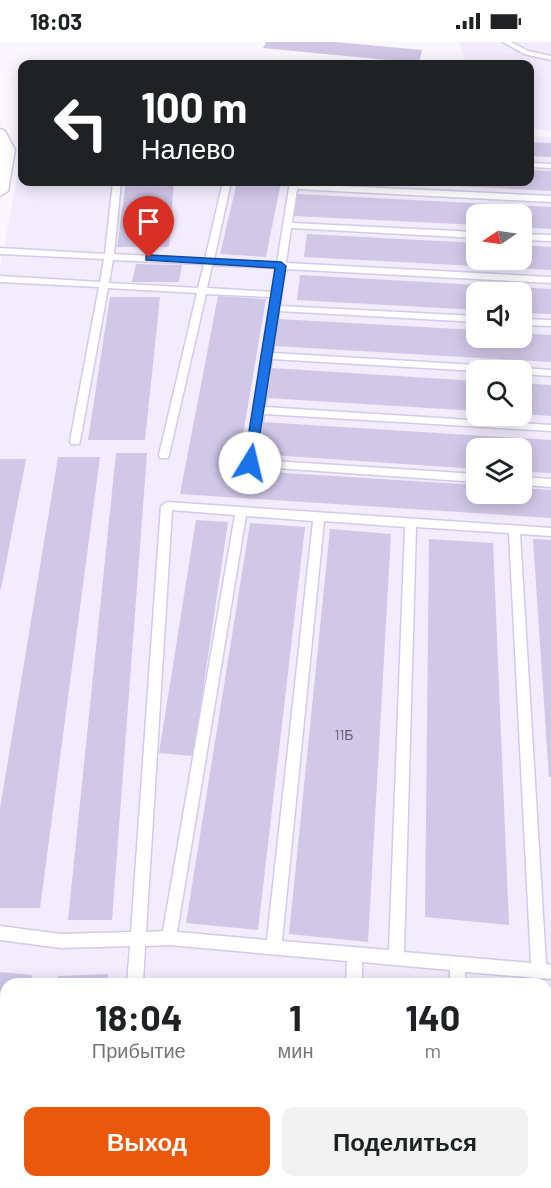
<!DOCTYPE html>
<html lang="ru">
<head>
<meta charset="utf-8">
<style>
  :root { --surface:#fff; --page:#f2f2f2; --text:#202124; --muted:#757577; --accent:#ea580c }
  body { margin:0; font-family:Barlow,sans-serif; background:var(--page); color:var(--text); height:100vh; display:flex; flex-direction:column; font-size:22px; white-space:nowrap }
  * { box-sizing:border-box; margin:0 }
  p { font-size:20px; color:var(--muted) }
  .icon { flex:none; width:33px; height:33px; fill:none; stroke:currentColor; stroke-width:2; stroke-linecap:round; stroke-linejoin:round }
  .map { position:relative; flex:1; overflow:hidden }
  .drawer { position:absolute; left:0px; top:936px; width:552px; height:210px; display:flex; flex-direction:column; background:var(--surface); border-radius:18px 18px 0 0; box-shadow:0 3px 15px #0003 }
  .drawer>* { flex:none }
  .top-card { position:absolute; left:18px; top:18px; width:516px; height:126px; border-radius:12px; box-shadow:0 3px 15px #0003; background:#202124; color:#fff; overflow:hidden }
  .needle { width:39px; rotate:257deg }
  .tools { position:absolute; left:466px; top:162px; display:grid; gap:12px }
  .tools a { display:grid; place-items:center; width:66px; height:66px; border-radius:12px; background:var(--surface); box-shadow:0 3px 15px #0003; font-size:30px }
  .pin { position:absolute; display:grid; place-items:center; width:51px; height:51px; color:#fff; margin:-62px -26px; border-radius:50% 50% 50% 0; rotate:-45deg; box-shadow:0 0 6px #0007 }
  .pin .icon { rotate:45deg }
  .me { position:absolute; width:66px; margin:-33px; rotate:9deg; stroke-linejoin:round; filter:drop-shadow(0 0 4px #0008) }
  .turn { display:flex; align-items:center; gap:21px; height:126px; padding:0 24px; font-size:27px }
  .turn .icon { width:78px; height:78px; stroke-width:2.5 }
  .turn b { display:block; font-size:42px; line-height:51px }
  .eta { display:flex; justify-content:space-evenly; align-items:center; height:102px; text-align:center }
  .eta b { font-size:36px; font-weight:700; line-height:42px }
  .cta { display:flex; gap:12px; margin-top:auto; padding:12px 24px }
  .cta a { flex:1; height:69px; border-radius:12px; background:var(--accent); color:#fff; font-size:24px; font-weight:700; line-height:69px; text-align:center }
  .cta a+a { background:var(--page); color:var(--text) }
  .status { display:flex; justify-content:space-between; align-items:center; height:42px; padding:0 30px; background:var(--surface); direction:ltr }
  .status svg { height:16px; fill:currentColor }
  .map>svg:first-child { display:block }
</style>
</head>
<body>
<div class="status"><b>18:03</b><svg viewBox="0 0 49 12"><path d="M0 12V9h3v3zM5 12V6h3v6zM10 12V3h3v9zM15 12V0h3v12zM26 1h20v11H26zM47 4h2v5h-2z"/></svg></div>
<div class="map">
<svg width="551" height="1146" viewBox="0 0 551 1146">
  <rect width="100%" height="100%" fill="#faf8fe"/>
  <path fill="#f2ecfd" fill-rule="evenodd" d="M459,0H551V89L530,87V22H466Z
    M530,94L551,95V1146H0V227L22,109V140H530ZM477,172H522V218H477ZM477,250H522V296H477ZM477,328H522V374H477ZM477,406H522V452H477ZM6,942H546V1140H6Z"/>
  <path fill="#d1c7e7" d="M266,0H336L422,8L419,21L263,6Z
    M530,100L551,101V115L530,114Z
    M530,128L551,129V149L400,141L530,140Z
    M126,140H174L169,205H117Z
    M237,140H281L266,215L220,212Z
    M297,152L551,165V187L522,185V172H477V183L294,174Z
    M307,192L477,201V218H522V203L551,205V228L304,215Z
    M136,222L182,223L179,240H132Z
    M300,233L551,247V272L522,271V250H477V268L297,258Z
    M218,254L266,257L237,428L477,443V452H522V446L551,448V476L180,452Z
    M110,255H160L145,398H88Z
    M278,277L477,288V296H522V291L551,293V320L274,304Z
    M272,326L477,339V369L267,356Z
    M522,341L551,343V374L522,372Z
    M262,380L551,398V431L522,430V406H477V427L257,412Z
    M116,411H147L112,878H68Z
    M58,415H100L40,866H0V767Z
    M0,417H26L1,547H0Z
    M196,478L228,480L193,714L159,711Z
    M250,481L305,485L258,888L186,881Z
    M330,487L391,492L368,900L289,892Z
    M429,497L493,501L509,883L425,875Z
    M533,497L551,498V735H549Z
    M0,930L32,933L31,942H6V1121L2,1146H0Z
    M108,932V942H57L58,934Z
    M546,1132L549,1146H480V1140H546Z
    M41,1140H96V1146H40Z
    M145,1140H234L235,1146H146Z
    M272,1140H326L327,1146H273Z
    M358,1140H433V1146H358Z"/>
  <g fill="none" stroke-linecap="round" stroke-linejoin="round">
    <g stroke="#d3cae9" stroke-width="3">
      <path id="service" d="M503,0H511L528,9L551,14V18L524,12Z
        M530,121L551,122V126L530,125Z
        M113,140H121L114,212L205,217L223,140H231L214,218L277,221L290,140H298V142L551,154V160L297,147L292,181L477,190V196L291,186L286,221L551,235V241L285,227L280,264L477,274V280L279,269L273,311L511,325L516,328L477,329L272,317L265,365L551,383V389L264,372L257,418L477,432V440L247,424L246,421L272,255L206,252L169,413L168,416H160L159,413L197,251L108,246L80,399L79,402H71L70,399L99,245L0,240V234L100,240L104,217L0,212V206L105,212ZM113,218L204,222L198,246L109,241ZM212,223L276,226L273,250L207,246Z
        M522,192L551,193V199L522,198Z
        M522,277L551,278V284L522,283Z
        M522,326L551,328V334L522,332V328H517Z
        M522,435L551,437V445L522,443Z
        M167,460L551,486V494L520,492L546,922L551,923V937L465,930L466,942H450V928L362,920V942H346L347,919L169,903L145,904L143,942H127L130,904L61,906L0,898V884L61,892L131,890L161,464ZM172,468L235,473L163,889L146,890ZM246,474L313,479L267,898L177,890ZM324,479L405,485L389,908L282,899ZM416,485L509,491L531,921L404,910Z
        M116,1140H132L133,1146H115Z
        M253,1140H269L270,1146H252Z
        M453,1140H469L470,1146H452Z"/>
    </g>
    <g stroke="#d3cae9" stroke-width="3">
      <path id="minor" d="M0,87L5,89L15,108L8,149L0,154Z"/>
    </g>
    <use href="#service" fill="#fff" fill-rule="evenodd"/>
    <use href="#minor" fill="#fff" fill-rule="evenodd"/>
  </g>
  <path fill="#1a73e8" stroke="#114b97" stroke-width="1.5" d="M149,213L281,220L286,224L255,424H246L244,421L275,226L146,218V214Z"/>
  <g text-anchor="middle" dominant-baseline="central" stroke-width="6" stroke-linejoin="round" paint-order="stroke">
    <g font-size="14" fill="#625c6e">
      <text x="344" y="692">11Б</text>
    </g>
  </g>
</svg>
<div class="tools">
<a><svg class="needle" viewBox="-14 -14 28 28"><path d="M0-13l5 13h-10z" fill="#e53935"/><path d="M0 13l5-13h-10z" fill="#757577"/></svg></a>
<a><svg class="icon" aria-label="sound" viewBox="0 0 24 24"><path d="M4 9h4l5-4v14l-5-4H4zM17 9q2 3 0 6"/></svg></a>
<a><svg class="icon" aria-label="search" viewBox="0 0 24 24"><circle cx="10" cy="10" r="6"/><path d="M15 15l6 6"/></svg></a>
<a><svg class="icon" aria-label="layers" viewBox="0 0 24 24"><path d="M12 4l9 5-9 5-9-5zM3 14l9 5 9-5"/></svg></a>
</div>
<div class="pin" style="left:149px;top:216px;background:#d93025"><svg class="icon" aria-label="arrive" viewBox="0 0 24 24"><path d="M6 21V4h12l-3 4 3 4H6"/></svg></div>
<svg class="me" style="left:250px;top:421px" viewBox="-20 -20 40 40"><circle r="19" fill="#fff"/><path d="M0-13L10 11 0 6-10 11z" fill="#1a73e8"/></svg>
<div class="top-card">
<div class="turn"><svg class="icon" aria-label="left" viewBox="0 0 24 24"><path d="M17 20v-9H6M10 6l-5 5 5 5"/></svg><div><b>100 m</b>Налево</div></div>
</div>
<section class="drawer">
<div class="eta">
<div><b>18:04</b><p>Прибытие</p></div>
<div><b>1</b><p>мин</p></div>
<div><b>140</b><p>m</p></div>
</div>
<div class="cta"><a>Выход</a><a>Поделиться</a></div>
</section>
</div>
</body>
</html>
